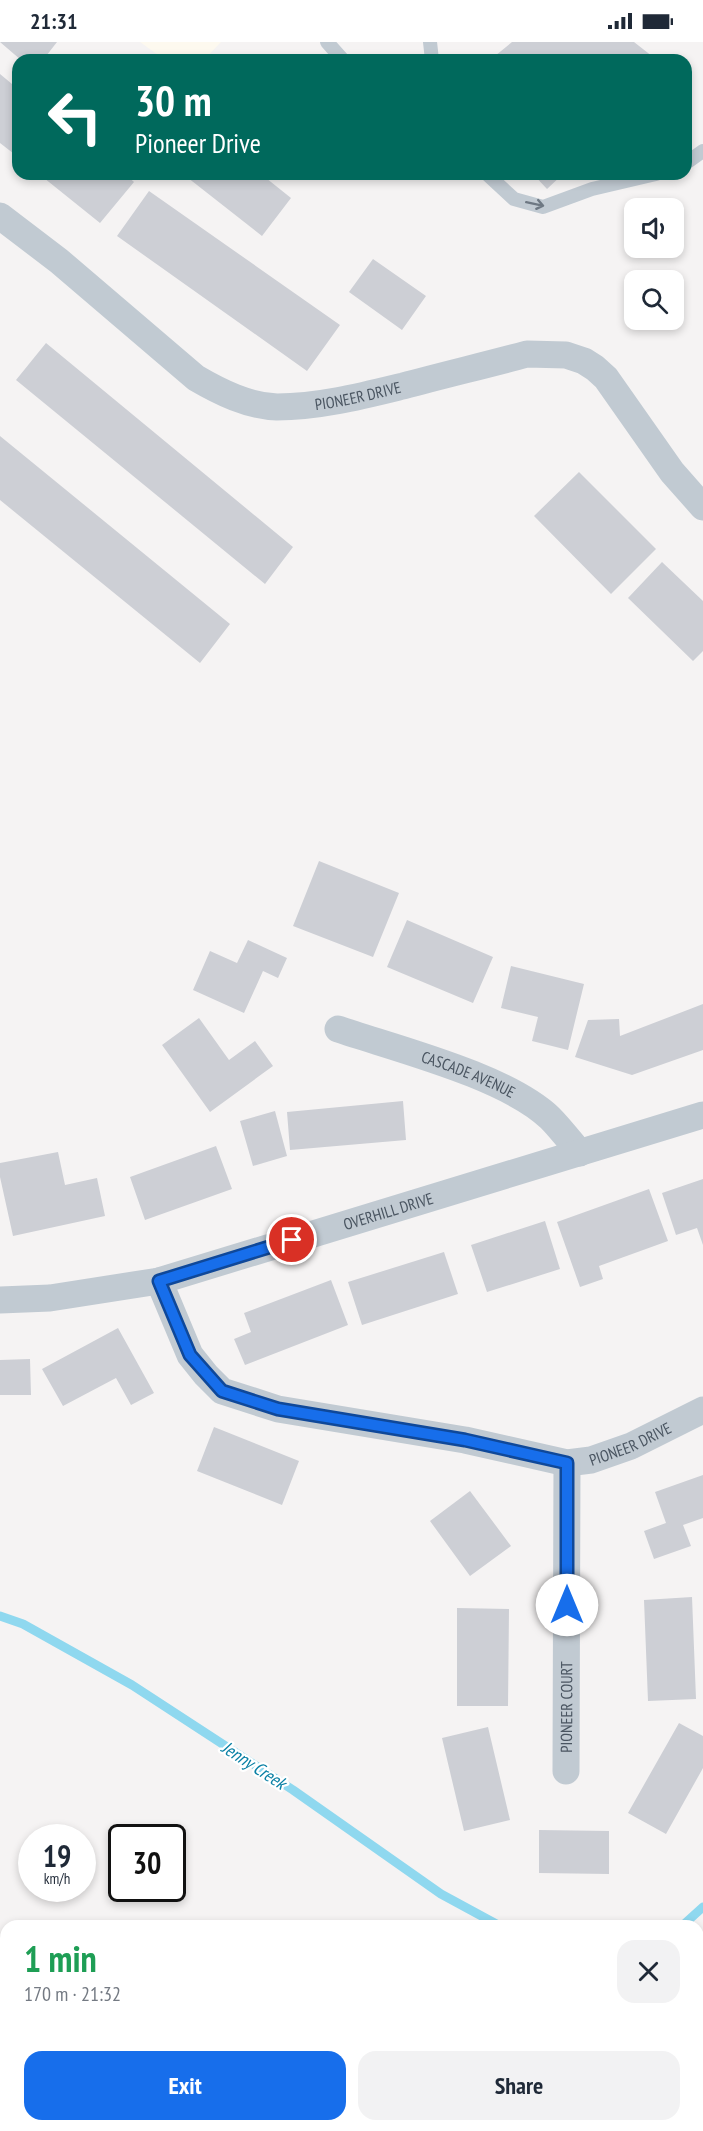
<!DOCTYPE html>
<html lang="en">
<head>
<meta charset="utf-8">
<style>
  :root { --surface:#fff; --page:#f2f2f3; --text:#1f2937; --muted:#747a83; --accent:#176eeb }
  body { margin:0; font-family:"PT Sans Narrow",sans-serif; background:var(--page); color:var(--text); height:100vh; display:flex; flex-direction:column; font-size:22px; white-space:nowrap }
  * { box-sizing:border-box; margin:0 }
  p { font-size:20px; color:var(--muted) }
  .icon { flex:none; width:33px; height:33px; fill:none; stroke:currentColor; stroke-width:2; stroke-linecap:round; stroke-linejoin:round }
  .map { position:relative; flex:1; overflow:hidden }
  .panel { position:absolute; left:0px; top:1878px; width:704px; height:212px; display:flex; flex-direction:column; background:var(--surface); border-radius:18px 18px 0 0; box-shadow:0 3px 9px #0003 }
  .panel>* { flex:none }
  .top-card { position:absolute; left:12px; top:12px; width:680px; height:126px; border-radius:18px; box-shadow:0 3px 9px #0003; background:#00695c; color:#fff; overflow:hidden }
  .controls { position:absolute; left:624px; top:156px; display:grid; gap:12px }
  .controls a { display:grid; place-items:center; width:60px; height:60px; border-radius:12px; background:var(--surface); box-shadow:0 3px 9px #0003; font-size:30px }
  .speed { position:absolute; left:18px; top:1782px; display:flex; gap:12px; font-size:30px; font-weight:700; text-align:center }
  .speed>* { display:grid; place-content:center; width:78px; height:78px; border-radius:50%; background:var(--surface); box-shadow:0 3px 9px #0003; line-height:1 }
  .speed small { font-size:15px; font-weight:400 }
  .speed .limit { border:3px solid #111; border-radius:9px; background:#fff; color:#111 }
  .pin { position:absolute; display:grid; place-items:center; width:51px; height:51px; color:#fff; margin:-26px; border:3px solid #fff; border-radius:50%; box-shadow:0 2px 6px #0007 }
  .me { position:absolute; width:66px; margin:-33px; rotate:0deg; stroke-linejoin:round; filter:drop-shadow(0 0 4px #0008) }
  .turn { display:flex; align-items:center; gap:21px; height:126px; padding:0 24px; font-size:27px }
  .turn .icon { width:78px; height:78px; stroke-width:2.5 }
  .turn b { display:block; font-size:42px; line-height:51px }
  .round { display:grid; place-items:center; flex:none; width:63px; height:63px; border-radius:18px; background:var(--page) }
  .head { display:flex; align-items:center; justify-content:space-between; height:102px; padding:0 24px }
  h1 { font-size:36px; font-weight:700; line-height:45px; color:#1e9e55 }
  .cta { display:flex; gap:12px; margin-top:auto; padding:12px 24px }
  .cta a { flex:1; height:69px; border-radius:18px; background:var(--accent); color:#fff; font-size:24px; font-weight:700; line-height:69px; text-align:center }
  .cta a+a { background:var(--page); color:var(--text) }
  .status { display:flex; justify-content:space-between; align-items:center; height:42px; padding:0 30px; background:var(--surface); direction:ltr }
  .status svg { height:16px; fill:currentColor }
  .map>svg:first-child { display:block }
</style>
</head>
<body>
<div class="status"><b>21:31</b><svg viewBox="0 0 49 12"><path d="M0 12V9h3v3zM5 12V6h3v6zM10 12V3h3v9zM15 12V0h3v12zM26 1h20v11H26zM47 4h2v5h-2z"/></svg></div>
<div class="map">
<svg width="703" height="2089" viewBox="0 0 703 2089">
  <rect width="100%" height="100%" fill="#f5f3f3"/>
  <path fill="#fdf9ef" d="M140,0H221L204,18H165Z"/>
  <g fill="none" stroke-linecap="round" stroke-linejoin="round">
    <path stroke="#8fd8ef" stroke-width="9" d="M0,1574L23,1582L132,1643L293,1748L441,1852L500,1884
      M682,1884L703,1865"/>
  </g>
  <path fill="#cdcfd5" d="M0,0H57L43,18H21Z
    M512,0H634L657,18H490Z
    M0,32L18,47V115L0,101Z
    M39,132H125L134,140L100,181Z
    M183,132H261L291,156L262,194Z
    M533,132H563L547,147Z
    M149,149L340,283L307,329L117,194Z
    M373,217L426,254L402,288L349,250Z
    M46,301L293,505L265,542L16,338Z
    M0,394L230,582L200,621L0,458Z
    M579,430L656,507L611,552L534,474Z
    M662,520L703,559V609L693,619L628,556Z
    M319,819L399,851L373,915L293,884Z
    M407,878L493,915L473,961L387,925Z
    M248,898L287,916L278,936L263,929L244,971L193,948L210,909L237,921Z
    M511,924L584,942L568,1008L532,999L538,975L501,966Z
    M703,962V1008L632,1033L575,1015L588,978L619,977L620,994Z
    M199,976L229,1018L255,999L273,1024L210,1070L162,1003Z
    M403,1059L406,1098L290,1108L287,1070Z
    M275,1069L287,1114L253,1124L240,1079Z
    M216,1104L232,1147L145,1178L130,1135Z
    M58,1110L65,1143L97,1136L105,1174L13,1194L0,1135V1121Z
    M703,1137V1203L697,1186L676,1193L662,1151Z
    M649,1147L668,1199L599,1224L603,1237L580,1245L557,1180Z
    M545,1179L560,1227L487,1250L471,1203Z
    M444,1210L458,1252L362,1283L348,1240Z
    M331,1238L348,1283L245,1323L234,1297L251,1290L244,1271Z
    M118,1286L154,1351L131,1363L116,1336L63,1364L42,1327Z
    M30,1317L31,1353H0V1318Z
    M214,1385L299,1419L282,1463L197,1429Z
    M703,1433V1476L683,1483L691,1504L654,1517L644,1489L666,1481L655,1450Z
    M470,1449L511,1504L470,1534L430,1479Z
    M692,1555L696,1657L648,1659L644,1558Z
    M457,1566L509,1567L508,1664H457Z
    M679,1681L703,1694V1726L666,1792L628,1771Z
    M488,1685L510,1778L464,1789L442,1696Z
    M539,1788L609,1789V1832L539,1831Z"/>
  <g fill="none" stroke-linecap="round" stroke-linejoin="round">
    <path stroke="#c1cad2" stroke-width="14" d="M327,0L343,18
      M430,0L432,18
      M686,121L703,109
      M487,132L514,157L543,165L592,147L656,132"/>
    <g stroke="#c1cad2" stroke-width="27">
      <path id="s1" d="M0,174L59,219L196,336C220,350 248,364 277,365C319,365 362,354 403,344C444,333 486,323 527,312L566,313L584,319L595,326L606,336L672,430L703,465"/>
      <path id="s2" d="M338,987C397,1007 506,1034 550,1076C560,1086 570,1099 580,1111"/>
      <path id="s3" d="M159,1239L190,1313L206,1333L222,1349L278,1367L465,1398L567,1421L591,1418L631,1404L703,1368"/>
      <path id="s4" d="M0,1258L50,1256L159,1239L703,1073"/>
      <path id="s5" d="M566,1729L567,1421"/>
    </g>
  </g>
  <defs><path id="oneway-shaft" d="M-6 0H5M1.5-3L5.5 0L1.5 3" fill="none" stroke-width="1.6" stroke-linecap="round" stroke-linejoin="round" transform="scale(1.5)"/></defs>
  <use stroke="#6e7883" href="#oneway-shaft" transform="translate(535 162) rotate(12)"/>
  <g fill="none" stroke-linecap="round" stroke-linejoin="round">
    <g stroke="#0f4899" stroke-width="15">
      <path id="route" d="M292,1198L159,1239L190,1313L222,1349L278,1367L465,1398L567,1421V1563"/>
    </g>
    <use href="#route" stroke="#176eeb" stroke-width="10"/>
  </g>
  <g text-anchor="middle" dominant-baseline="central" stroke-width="4.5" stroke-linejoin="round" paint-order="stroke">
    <g font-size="16" fill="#4a5561" stroke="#fff">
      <text stroke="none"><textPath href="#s1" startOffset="423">PIONEER DRIVE</textPath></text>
      <text stroke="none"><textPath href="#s2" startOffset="138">CASCADE AVENUE</textPath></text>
      <text stroke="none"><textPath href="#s4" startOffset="400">OVERHILL DRIVE</textPath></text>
      <text stroke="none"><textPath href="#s3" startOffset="548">PIONEER DRIVE</textPath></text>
      <text stroke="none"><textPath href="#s5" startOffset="64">PIONEER COURT</textPath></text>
    </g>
    <g font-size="18" font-style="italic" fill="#0a80a5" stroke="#fff">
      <text transform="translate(254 1723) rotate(33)">Jenny Creek</text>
    </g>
  </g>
</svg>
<div class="controls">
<a><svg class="icon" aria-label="sound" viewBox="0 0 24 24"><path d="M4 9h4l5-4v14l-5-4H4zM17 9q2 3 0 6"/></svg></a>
<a><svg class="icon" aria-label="search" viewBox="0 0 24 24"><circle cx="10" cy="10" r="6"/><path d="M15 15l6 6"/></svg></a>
</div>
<div class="speed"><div>19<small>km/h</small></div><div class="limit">30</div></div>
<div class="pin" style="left:292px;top:1198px;background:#d93025"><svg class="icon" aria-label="arrive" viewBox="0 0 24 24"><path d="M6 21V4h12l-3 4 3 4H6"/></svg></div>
<svg class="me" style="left:567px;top:1563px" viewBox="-20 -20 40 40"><circle r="19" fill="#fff"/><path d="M0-13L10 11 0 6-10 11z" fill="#176eeb"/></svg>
<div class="top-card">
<div class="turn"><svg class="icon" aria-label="left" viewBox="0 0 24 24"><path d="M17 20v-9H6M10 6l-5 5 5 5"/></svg><div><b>30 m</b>Pioneer Drive</div></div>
</div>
<section class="panel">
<div class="head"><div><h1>1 min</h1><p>170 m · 21:32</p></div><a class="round"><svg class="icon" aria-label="close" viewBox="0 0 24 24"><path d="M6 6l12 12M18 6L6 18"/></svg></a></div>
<div class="cta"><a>Exit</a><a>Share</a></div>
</section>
</div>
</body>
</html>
